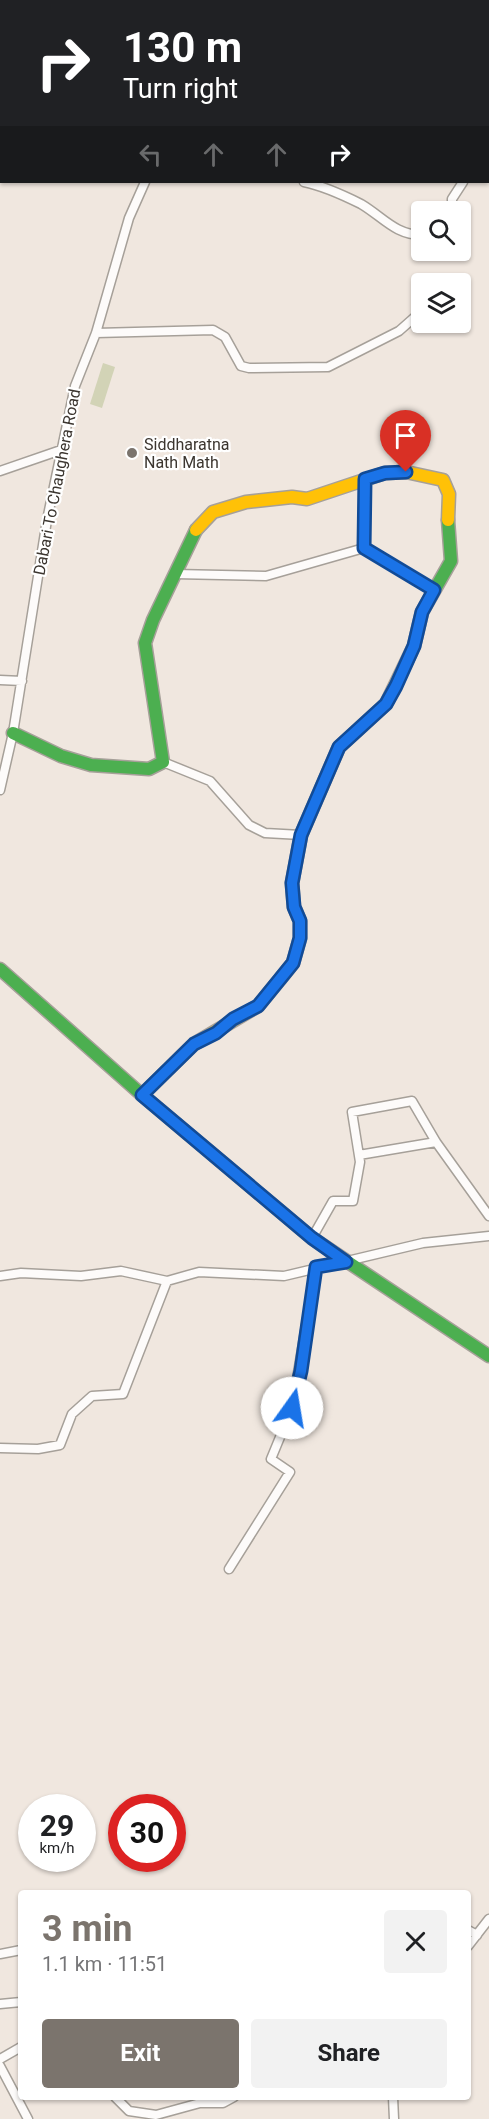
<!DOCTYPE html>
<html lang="en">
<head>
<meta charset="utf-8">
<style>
  :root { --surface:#fff; --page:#f2f2f2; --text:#202124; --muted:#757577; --accent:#7b746d }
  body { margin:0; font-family:Roboto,sans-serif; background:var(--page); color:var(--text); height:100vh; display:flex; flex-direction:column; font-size:22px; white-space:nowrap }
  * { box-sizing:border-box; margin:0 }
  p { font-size:20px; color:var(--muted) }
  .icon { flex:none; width:33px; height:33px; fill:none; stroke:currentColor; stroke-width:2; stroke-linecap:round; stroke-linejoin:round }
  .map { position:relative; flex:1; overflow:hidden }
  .sheet { position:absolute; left:18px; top:1890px; width:453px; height:210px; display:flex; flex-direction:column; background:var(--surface); border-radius:6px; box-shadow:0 2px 4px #0004 }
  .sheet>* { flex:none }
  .guide { position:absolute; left:0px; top:0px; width:489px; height:183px; box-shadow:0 2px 4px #0004; background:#202124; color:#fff; overflow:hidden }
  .buttons { position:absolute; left:411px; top:201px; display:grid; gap:12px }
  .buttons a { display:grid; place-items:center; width:60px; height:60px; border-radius:6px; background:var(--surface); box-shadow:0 2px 4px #0004; font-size:30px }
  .speed { position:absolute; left:18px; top:1794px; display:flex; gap:12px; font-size:30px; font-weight:700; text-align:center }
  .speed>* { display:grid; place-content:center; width:78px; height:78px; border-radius:50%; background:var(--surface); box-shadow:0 2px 4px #0004; line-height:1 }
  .speed small { font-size:15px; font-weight:400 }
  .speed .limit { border:9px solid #d22; background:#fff; color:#111 }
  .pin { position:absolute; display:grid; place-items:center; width:51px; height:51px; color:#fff; margin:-62px -26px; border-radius:50% 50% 50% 0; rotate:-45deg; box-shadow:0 0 6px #0007 }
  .pin .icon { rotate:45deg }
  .me { position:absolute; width:66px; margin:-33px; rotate:13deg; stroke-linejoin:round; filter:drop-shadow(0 0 4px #0008) }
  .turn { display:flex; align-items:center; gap:21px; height:126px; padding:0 24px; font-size:27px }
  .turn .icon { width:78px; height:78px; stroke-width:2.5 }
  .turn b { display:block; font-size:42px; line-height:51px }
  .lanes { display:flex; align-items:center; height:57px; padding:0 24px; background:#0003; justify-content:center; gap:30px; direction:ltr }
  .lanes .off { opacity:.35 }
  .round { display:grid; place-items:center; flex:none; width:63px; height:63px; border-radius:6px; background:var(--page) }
  .summary { display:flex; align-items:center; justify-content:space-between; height:102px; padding:0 24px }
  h1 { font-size:36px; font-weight:700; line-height:45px; color:var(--accent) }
  .cta { display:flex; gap:12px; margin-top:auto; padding:12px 24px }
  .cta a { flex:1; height:69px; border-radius:6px; background:var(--accent); color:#fff; font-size:24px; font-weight:700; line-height:69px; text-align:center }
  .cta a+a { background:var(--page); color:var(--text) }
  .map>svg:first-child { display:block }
</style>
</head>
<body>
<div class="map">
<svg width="489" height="2119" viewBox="0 0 489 2119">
  <rect width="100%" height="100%" fill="#f0e7df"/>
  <path fill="#d2d3b6" d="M103,363L115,367L102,408L90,404Z"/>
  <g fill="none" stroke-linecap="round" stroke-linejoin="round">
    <g stroke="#a6a099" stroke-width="11">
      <path id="street" d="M27,0V2
        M334,0L345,2
        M315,2V0
        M0,58L2,59
        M304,182C324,186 343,195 361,204C383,217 395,235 422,235
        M452,212V199L463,182
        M96,333L213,330L225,337L241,366L249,368L328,367L399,331L416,316
        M0,471L61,450
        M364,548L433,590
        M175,574L266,576L364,548L365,479
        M0,680L22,681
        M163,762L210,781L249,825L265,833L301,835
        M0,790L13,733L47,520L75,386L96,333L129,218L145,182
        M359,1155L436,1142
        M312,1238L333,1201H353L360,1162L352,1112L412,1101L436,1142L489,1216
        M0,1276L21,1273L81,1276L121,1271L167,1281L199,1272L284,1276L423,1243L489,1236
        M0,1448L38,1449L60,1445L72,1414L92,1396L123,1394L167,1281
        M229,1569L290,1472L271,1459L292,1408L316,1267
        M468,1930L477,1935
        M468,1946L489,1919
        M0,1954L21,1950
        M0,2004L21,2002
        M0,2059L21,2047
        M0,2066L28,2119
        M115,2097L129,2111L156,2115L200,2103H223L234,2097
        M393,2097L394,2119"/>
    </g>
    <g stroke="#a6a099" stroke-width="15">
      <path id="fast" d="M13,733L61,756L91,765L149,769L163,762L145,643L153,620L196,530
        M0,969L142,1095L312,1238L489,1356
        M281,978L293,963L300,938V921L294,907L292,883L301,835L339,747L386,704L414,646L422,612L451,561L448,520"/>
    </g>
    <g stroke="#a6a099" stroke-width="15">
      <path id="slow" d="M196,530L213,512L246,502L292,497L307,499L385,473L406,472L443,480L449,494L448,520
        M142,1095L194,1044L258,1006L281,978"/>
    </g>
    <use href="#street" stroke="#fdfbfa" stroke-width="8"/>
    <use href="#fast" stroke="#4caf50" stroke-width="12"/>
    <use href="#slow" stroke="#ffc107" stroke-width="12"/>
  </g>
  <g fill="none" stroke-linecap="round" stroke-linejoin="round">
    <g stroke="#114b97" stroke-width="15">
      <path id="route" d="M292,1408L301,1371L316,1267L346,1262L312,1238L142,1095L194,1044L216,1033L233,1019L258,1006L293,963L300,938V921L294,907L292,883L301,835L339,747L386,704L396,686L414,646L422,612L434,590L364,548L365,479L385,473L406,472"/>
    </g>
    <use href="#route" stroke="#1a73e8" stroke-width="10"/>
  </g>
  <circle fill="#7b746d" stroke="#fff" stroke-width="2" cx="132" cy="453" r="6"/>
  <g text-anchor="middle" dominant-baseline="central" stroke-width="4.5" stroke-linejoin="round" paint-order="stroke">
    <g font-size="16" fill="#3c3630" stroke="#fff" text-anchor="start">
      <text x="144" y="444">Siddharatna<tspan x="144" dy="18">Nath Math</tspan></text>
    </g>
    <g font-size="16" fill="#3c3630" stroke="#fff">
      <text transform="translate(57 482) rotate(-79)">Dabari To Chaughera Road</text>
    </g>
  </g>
</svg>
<div class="buttons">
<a><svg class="icon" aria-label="search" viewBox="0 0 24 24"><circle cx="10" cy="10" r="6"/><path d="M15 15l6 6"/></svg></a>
<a><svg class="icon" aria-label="layers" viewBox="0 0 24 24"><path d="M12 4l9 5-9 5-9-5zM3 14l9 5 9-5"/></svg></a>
</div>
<div class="speed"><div>29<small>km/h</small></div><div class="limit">30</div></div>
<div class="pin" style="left:406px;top:472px;background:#d93025"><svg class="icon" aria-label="arrive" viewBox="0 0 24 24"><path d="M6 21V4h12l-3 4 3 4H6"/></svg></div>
<svg class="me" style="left:292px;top:1408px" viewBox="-20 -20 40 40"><circle r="19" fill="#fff"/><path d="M0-13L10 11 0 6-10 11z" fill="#1a73e8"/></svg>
<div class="guide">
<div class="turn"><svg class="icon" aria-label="right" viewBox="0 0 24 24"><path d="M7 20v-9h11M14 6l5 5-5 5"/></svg><div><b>130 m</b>Turn right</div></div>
<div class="lanes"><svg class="icon off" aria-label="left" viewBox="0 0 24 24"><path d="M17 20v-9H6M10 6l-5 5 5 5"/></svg><svg class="icon off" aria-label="ahead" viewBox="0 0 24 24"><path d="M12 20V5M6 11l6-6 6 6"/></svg><svg class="icon off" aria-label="ahead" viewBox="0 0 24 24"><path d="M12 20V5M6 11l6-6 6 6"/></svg><svg class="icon" aria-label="right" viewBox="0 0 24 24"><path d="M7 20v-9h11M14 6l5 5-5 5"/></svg></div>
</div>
<section class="sheet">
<div class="summary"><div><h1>3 min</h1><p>1.1 km · 11:51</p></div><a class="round"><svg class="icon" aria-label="close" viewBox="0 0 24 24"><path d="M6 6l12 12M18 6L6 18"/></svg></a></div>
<div class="cta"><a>Exit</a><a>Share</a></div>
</section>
</div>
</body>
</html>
